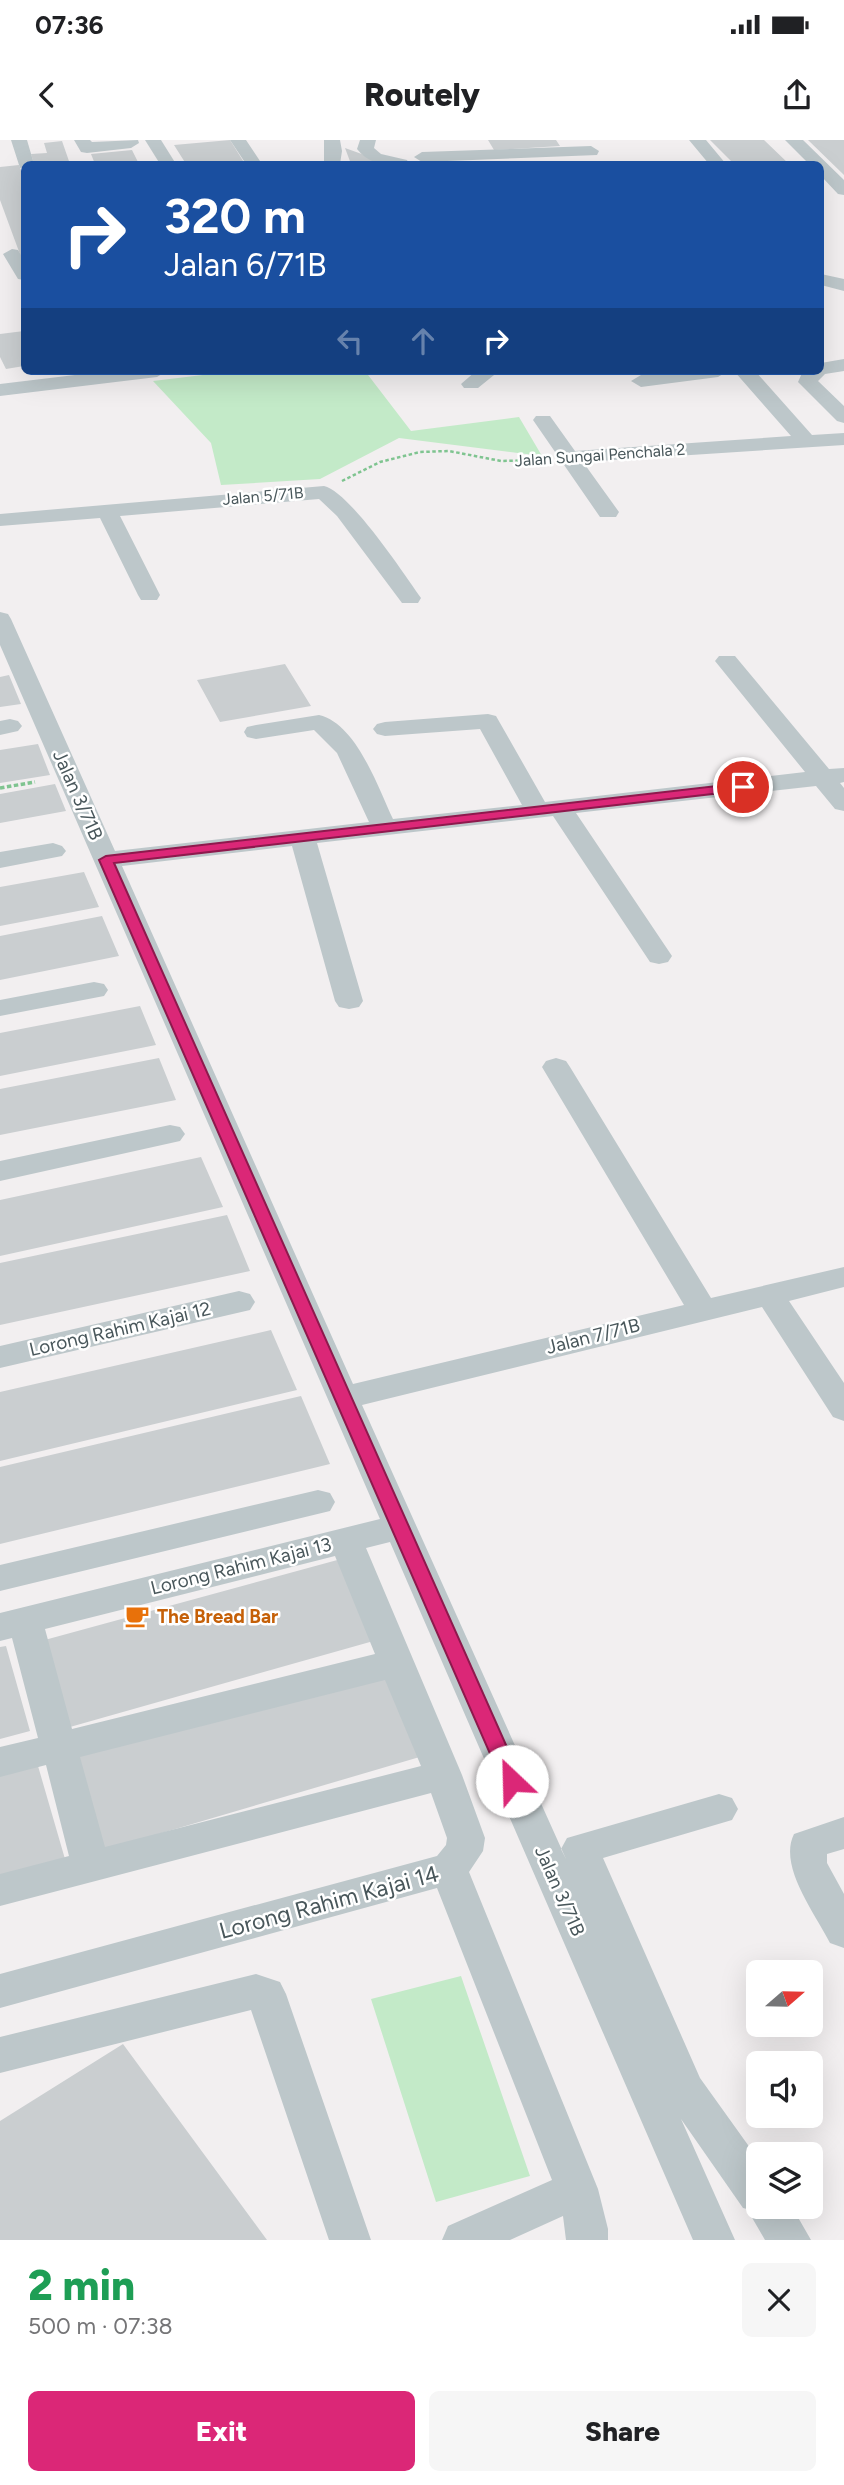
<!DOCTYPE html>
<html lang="en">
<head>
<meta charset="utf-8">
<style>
  :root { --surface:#fff; --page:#f6f6f6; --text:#202124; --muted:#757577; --accent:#db2777 }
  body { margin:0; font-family:Figtree,sans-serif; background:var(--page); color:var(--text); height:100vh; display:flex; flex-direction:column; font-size:26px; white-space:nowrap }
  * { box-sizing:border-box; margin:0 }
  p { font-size:23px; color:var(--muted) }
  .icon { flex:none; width:38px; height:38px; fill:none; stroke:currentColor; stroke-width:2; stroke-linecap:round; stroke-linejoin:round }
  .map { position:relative; height:2100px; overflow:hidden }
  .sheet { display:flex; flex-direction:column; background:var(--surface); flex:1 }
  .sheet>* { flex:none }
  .guide { position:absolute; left:21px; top:21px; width:803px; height:214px; border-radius:10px; box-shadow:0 7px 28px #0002; background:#1a4fa0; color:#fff; overflow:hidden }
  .needle { width:46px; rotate:70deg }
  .controls { position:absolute; left:746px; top:1820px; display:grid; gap:14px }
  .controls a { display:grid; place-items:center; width:77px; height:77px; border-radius:10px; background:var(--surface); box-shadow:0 7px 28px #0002; font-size:35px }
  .pin { position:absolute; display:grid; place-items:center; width:60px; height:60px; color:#fff; margin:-30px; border:4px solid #fff; border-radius:50%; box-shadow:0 2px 7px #0007 }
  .me { position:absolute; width:77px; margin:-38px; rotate:336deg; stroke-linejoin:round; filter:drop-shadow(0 0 5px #0008) }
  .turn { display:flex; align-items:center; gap:24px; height:147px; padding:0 28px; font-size:32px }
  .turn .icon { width:91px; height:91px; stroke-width:2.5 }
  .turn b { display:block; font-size:49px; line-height:60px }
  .lanes { display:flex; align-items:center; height:66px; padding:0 28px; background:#0003; justify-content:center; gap:35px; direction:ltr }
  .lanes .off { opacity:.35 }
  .round { display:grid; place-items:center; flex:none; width:74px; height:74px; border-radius:10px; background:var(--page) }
  .summary { display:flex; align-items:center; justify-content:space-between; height:119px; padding:0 28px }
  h1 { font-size:42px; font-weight:800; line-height:52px; color:#1e9e55 }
  .action { display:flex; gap:14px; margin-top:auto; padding:14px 28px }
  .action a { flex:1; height:80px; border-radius:10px; background:var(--accent); color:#fff; font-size:28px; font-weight:800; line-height:80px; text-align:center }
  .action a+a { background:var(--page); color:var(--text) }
  .status { display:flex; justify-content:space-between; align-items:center; height:49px; padding:0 35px; background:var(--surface); direction:ltr }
  .status svg { height:19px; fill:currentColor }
  header { display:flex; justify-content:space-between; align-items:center; height:91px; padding:0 28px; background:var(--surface); font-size:32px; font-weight:800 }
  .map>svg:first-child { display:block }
</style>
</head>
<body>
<div class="status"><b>07:36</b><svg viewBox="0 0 49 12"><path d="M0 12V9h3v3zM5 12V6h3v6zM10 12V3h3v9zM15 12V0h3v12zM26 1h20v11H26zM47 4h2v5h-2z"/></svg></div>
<header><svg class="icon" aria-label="back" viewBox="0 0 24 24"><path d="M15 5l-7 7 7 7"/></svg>Routely<svg class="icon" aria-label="share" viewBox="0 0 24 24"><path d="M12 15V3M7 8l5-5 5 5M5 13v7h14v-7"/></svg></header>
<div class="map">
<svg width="844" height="2100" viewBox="0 0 844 2100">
  <rect width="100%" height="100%" fill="#f2eff0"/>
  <path fill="#c3eac8" d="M236,231H365L411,291L519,277L542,316L399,298L320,339L221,345L211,303L153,241Z
    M461,1836L530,2036L436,2062L371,1859Z"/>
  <path fill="#caced0" d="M230,0L245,24H186L174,5Z
    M488,0H556L560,6L494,10Z
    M710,0H764L789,24H734Z
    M808,0H844V35Z
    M62,1L70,24H34L31,14L47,13L44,3Z
    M345,8L370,17L382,24H351Z
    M132,10L139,24H95L91,14Z
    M19,25L24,38V116L21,117L0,60V27Z
    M24,191V226L6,229L0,217V194Z
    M285,524L311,566L220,582L197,540Z
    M9,535L21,564L0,567V537Z
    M38,604L50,635L0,643V610Z
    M55,644L66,671L0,683V654Z
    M84,732L99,767L0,786V747Z
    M102,776L119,816L0,840V796Z
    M140,866L156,905L0,936V893Z
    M159,918L176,960L0,995V949Z
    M201,1017L223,1067L0,1116V1060Z
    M227,1075L250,1131L0,1185V1123Z
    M271,1190L297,1250L0,1321V1252Z
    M301,1256L330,1324L0,1404V1327Z
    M341,1419L377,1500L70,1587L41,1501Z
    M6,1506L30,1591L0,1599V1507Z
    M384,1529L423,1616L104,1710L73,1618Z
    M38,1626L65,1719L0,1737V1636Z
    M123,1904L267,2100H0V1981Z"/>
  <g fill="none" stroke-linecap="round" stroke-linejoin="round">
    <path stroke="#7fc490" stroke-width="2.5" stroke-dasharray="3.5 2.5" stroke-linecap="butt" d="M342,341L380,322L420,312L449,311L501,321L546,320"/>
    <path stroke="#7fc490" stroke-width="3.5" stroke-dasharray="4.5 2.5" stroke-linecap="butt" d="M0,648L35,642"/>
    <path fill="#bdc7ca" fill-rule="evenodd" d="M11,0H27L34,24L20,28Z
      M74,0H90L92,2L138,0L139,3L131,8L87,13L81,12Z
      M145,0H161L176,24H160Z
      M230,0H246L262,24H246Z
      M324,0H340L342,11L340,24H324Z
      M360,0H376L374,8L381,14L407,20L409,24C389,26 370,26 357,9Z
      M689,0H706L726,24H709Z
      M785,0H803L844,40V55L838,54L821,36V24H809Z
      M591,6L599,11L597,15L422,22L414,17L422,12Z
      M12,109L18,110L24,120V140L18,139L3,114Z
      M821,134L844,139V151L821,145Z
      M844,219V231L825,234L818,241L844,266V283L837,281L798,242L803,231H821V223Z
      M108,231H167L157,237L0,256V244Z
      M476,231H499L478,248H464L461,244Z
      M673,231H728L718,237L641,247L631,241L641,235Z
      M734,231H755L812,295L844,293V305L583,322L619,372L616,377H600L533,280L536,276H550L575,311L791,296Z
      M324,346C350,352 404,434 421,458L418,463H402L337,376L319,359L120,376L160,455L157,460H141L138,455L100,378L0,386V374Z
      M0,472L8,474L11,479L115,711L369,682L337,613L314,590L256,599L247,597L244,592L247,587L256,585L319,575C357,584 378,648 393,679L522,665L480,589L385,596L377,594L373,589L377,584L385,582L488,574L496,576L545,662L805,632L715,521L719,516H735L829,629L844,628V642L840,643L844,648V671L835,669L816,646L576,673L672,816L668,822L659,824L650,822L553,676L317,703L363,861L359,867L349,869L339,867L335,861L292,706L122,726L353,1244L684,1165L542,927L546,921L556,918L566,921L570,927L711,1158L844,1127V1147L789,1161L844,1243V1281L833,1277L762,1167L362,1265L566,1719L561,1709L567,1698L719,1654L732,1658L738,1669L732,1680L603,1718L700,1938L758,2019V2067H792L811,2100H765L747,2069L743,2068L681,1979L735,2100H693L390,1402L366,1408L462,1635L485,1698L483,1711L469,1732L598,2049L608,2089V2100H566L563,2076L510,2100H442L448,2086L552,2040L437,1748L0,1868V1834L437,1716L446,1705L447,1698L431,1653L0,1766V1734L69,1716L46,1625L0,1637V1607L38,1598L12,1498L0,1501V1473L380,1379L0,505ZM335,1416L375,1514L72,1589L45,1489ZM385,1540L421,1626L105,1707L80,1617Z
      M10,579L18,581L22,586L18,591L0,595V581Z
      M53,703L62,706L66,711L62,716L0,728V712Z
      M94,842L104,844L108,850L104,856L0,876V860Z
      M170,985L180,987L185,994L180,1001L0,1041V1021Z
      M239,1151L250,1154L255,1162L250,1170L0,1228V1206Z
      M318,1350L330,1353L335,1362L330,1371L0,1451V1425Z
      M844,1677V1709L827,1714V1723L844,1754V1808L830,1803C815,1773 778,1726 794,1694Z
      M256,1834L280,1842L286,1854L371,2100H329L251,1870L0,1933V1897Z"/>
  </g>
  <path fill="#db2777" stroke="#8e194d" stroke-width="2" d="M743,643L749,647L747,650L114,723L522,1641L519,1647L512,1649L505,1647L502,1641L99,720L106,716Z"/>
  <defs>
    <g id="cafe-bare" transform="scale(1.89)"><path d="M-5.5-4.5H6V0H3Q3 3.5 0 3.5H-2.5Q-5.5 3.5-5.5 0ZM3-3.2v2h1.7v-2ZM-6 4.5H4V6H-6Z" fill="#e8710a" stroke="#fff" stroke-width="2.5" paint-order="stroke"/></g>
  </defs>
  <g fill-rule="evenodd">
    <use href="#cafe-bare" x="137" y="1476"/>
  </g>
  <g text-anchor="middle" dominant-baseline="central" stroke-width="5" stroke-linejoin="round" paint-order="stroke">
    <g font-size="16" fill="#49575b" stroke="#fff">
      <text transform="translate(600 315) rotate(-4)">Jalan Sungai Penchala 2</text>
      <text transform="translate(263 356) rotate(-5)">Jalan 5/71B</text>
    </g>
    <g font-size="19" fill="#49575b" stroke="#fff">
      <text transform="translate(78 655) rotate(66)">Jalan 3/71B</text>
      <text transform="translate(120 1189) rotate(-13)">Lorong Rahim Kajai 12</text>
      <text transform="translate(593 1196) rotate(-14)">Jalan 7/71B</text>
      <text transform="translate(241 1426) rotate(-14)">Lorong Rahim Kajai 13</text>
      <text transform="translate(560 1751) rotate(66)">Jalan 3/71B</text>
    </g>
    <g font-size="19" font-weight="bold" fill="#c56008" stroke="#fff" text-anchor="start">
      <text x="157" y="1476">The Bread Bar</text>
    </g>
    <g font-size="23" fill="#49575b" stroke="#fff">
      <text transform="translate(329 1762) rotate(-15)">Lorong Rahim Kajai 14</text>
    </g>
  </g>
</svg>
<div class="controls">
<a><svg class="needle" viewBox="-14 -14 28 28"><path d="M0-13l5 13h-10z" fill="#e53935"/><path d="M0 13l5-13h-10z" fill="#757577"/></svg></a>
<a><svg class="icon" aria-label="sound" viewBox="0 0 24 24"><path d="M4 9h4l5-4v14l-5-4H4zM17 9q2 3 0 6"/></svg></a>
<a><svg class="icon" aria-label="layers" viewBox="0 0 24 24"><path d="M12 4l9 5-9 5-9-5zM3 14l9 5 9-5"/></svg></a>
</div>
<div class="pin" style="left:743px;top:647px;background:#d93025"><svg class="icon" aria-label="arrive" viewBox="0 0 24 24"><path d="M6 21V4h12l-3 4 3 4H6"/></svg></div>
<svg class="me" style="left:512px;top:1641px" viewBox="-20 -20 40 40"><circle r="19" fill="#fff"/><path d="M0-13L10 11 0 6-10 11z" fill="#db2777"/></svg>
<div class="guide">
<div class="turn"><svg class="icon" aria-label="right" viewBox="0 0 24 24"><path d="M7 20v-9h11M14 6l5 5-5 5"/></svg><div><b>320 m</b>Jalan 6/71B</div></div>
<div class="lanes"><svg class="icon off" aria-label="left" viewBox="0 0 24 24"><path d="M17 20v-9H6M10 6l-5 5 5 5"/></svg><svg class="icon off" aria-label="ahead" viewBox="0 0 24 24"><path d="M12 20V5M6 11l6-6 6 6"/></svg><svg class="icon" aria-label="right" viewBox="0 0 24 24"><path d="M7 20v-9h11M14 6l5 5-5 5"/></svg></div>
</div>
</div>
<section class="sheet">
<div class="summary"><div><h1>2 min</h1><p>500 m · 07:38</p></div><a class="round"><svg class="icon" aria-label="close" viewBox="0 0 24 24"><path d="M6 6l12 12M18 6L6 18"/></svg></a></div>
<div class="action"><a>Exit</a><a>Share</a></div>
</section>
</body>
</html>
